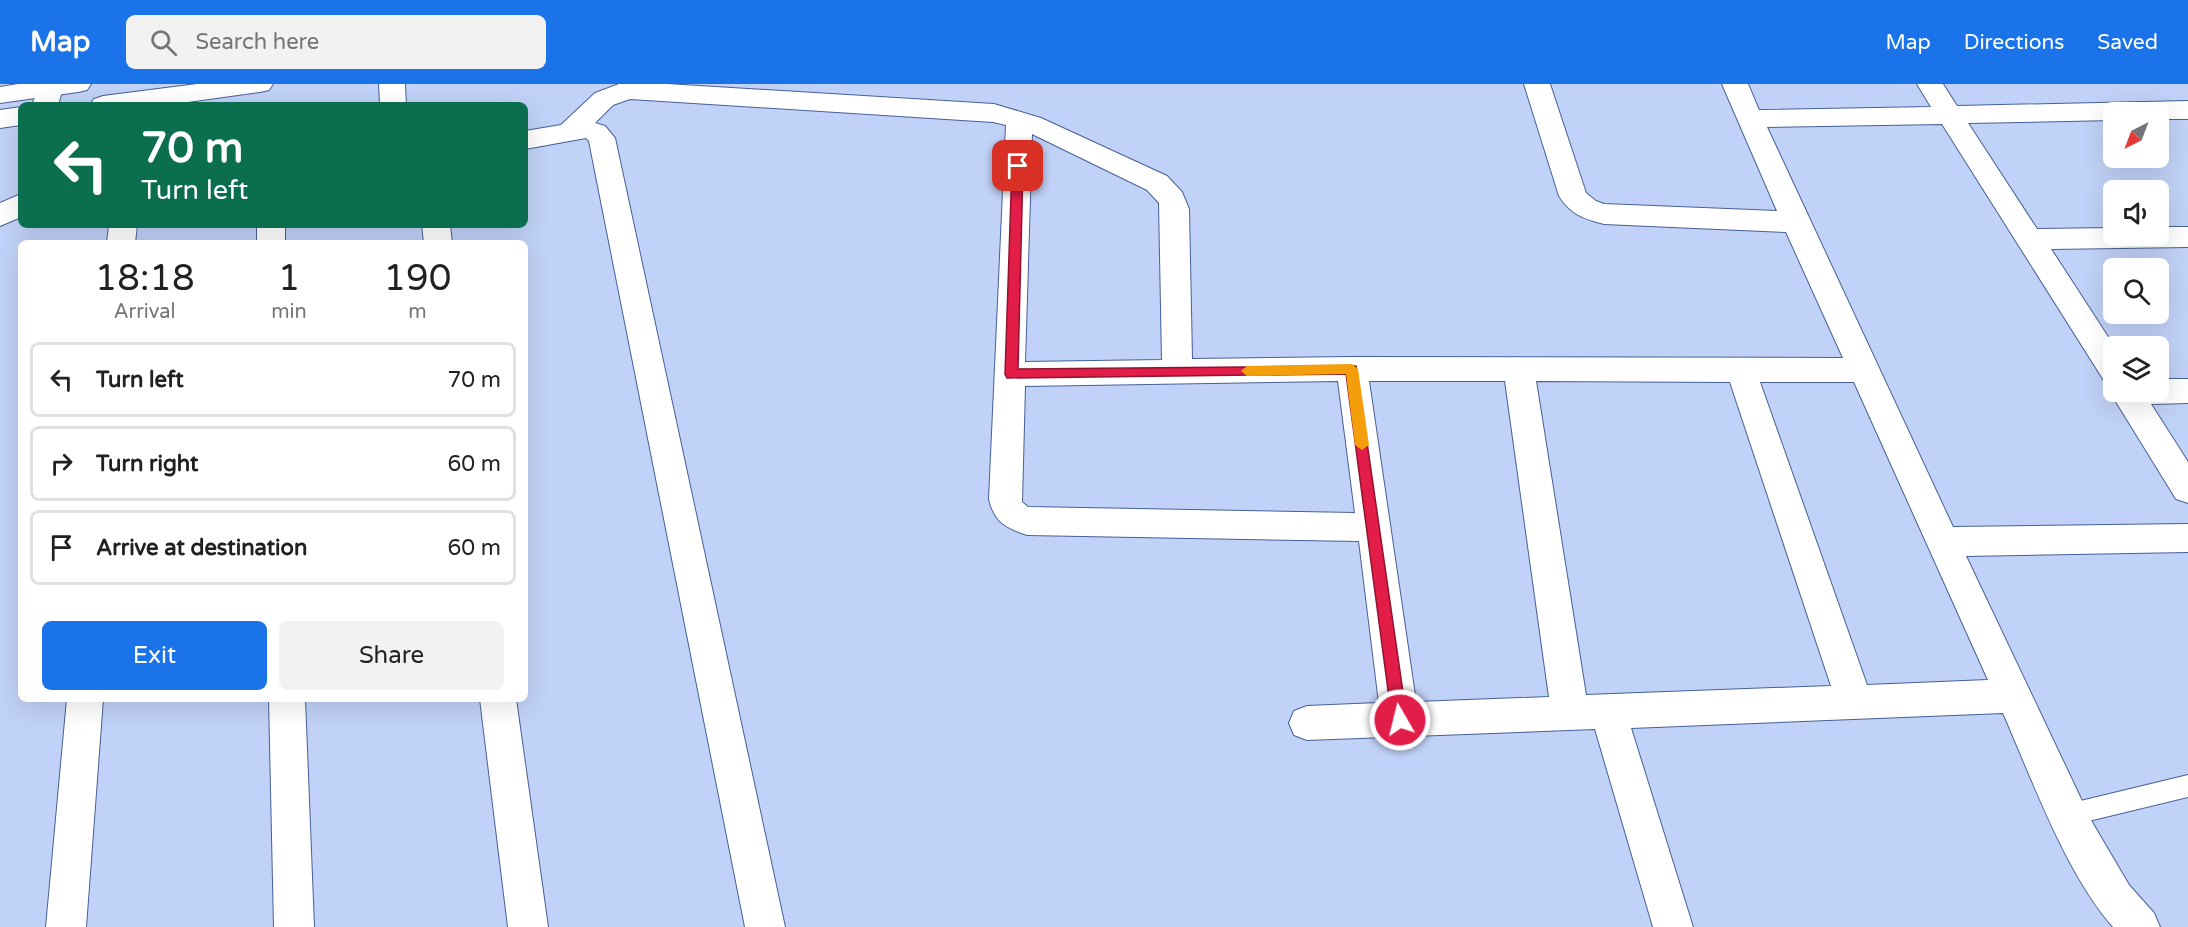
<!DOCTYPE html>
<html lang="en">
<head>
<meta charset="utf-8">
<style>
  :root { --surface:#fff; --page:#f2f2f2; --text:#202124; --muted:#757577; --line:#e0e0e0; --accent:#1a73e8 }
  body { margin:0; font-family:"Varela Round",sans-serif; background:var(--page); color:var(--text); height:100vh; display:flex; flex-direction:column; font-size:22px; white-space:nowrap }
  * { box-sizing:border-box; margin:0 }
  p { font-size:20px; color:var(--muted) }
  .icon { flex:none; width:33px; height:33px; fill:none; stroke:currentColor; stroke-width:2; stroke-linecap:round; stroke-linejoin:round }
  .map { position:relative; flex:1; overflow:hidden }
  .side { position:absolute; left:18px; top:156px; width:510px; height:462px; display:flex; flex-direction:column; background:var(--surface); border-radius:9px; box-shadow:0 6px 24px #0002 }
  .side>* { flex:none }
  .hud { position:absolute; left:18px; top:18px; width:510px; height:126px; border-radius:9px; box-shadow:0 6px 24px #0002; background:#0b6e4f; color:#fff; overflow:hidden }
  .needle { width:39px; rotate:222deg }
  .fabs { position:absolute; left:2103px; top:18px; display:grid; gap:12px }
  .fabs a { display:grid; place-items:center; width:66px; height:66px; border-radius:9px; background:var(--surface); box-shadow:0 6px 24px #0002; font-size:30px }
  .pin { position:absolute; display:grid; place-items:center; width:51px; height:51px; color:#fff; margin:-26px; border-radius:12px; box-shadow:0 3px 9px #0006 }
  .me { position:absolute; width:66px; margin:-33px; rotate:352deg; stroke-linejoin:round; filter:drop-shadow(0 0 4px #0008) }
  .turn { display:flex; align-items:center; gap:21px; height:126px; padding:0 24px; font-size:27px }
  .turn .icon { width:78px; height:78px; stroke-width:2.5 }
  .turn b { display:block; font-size:42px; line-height:51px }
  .eta { display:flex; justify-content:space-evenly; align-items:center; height:102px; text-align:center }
  .eta b { font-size:36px; font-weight:600; line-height:42px }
  .button { display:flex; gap:12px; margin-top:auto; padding:12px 24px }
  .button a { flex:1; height:69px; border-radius:9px; background:var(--accent); color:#fff; font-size:24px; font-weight:600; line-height:69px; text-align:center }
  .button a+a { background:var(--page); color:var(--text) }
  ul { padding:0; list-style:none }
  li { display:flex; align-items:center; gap:18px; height:75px; margin:0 12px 9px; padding:0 12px; border:3px solid var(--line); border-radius:9px }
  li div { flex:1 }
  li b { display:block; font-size:22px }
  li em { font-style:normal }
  header { display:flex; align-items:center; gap:36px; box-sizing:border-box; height:84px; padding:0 30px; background:var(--accent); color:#fff }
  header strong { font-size:28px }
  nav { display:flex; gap:33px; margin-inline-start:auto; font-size:21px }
  .search { width:420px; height:54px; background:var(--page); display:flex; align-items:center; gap:15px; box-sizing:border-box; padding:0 21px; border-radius:9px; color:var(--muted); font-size:22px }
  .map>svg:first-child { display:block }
</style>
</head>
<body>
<header>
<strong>Map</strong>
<div class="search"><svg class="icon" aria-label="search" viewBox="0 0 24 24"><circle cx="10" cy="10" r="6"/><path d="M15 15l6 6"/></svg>Search here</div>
<nav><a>Map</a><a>Directions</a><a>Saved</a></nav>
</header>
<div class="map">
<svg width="2188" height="843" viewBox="0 0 2188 843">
  <rect width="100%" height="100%" fill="#c0d2f7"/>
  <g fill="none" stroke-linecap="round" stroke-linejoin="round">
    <g stroke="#466095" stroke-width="2">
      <path id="service" d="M2188,691V713L2068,742L2060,739L2057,731L2060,723L2068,720Z"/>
    </g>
    <g stroke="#466095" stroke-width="2">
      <path id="minor" d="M40,0H60L63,4L58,21H32Z
        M379,0H405L406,21H380Z
        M619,0H667L994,20L1041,34L1167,92L1182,108L1189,125L1192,275L1352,273L1843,274L1786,148L1604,140C1584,135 1570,130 1559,112L1524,0H1550L1586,109L1596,117L1604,120L1777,127L1722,0H1748L1759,26L1931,23L1917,0H1943L1957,22L2188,17V35H2158V28H2114V36L1968,39L2037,145L2114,144V152H2158V143H2188V163L2051,165L2114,262V299L2103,295L1942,40L1767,43L1953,443L2188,440V468L1966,472L2092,738L2129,801L2154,829L2160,843H2113C2066,790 2032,695 2003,629L1631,644L1693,843H1653L1595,645L1307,656L1294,651L1289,639L1294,627L1307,622L1379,619L1359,457L1027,451C1006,444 994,438 989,415L1006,41L993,38L630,15L613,21L595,39L605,42L615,54L785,843H745L589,57L586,54L525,65V47L561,41L595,9ZM1032,50L1147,106L1159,119L1162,276L1025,278ZM1338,297L1355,429L1028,423L1022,418L1025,302ZM1369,297H1505L1549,613L1416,618ZM1536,297L1730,298L1831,602L1586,611ZM1760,298H1854L1988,596L1867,601Z
        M21,110V133L0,142V119Z
        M109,141H137L135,159H107Z
        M257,141H285V159H257Z
        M422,141H450L452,159H424Z
        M2158,295H2188V319L2151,320L2188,378V419L2176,415L2110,308L2114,302V308H2158Z
        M67,615H103L86,843H46Z
        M269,615H305L314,843H274Z
        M480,615H516L548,843H508Z"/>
    </g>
    <g stroke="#466095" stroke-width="2">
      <path id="secondary" d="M18,0H91L87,6L78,8L0,19V3Z
        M197,0H273L269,6L260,8L166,21H90L94,15L103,12Z
        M21,23V41L0,44V26Z"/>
    </g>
    <use href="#service" fill="#fff" fill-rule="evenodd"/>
    <use href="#minor" fill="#fff" fill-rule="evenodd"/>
    <use href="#secondary" fill="#fff" fill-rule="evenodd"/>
  </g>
  <path fill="#e11d48" stroke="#92132f" stroke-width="1.5" d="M1018,78L1023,82L1018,285L1356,282L1407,636L1405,641L1400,643L1394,641L1392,636L1346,290L1007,294L1005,290L1012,82Z"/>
  <path fill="#f59e0b" d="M1352,280L1358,285L1369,361L1362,366L1355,361L1346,290L1247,292L1241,287L1247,282Z"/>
</svg>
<div class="fabs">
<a><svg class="needle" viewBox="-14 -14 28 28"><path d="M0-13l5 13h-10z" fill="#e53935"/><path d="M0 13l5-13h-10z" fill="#757577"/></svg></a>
<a><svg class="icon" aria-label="sound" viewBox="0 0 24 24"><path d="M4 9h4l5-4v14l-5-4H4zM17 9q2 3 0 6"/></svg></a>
<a><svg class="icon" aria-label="search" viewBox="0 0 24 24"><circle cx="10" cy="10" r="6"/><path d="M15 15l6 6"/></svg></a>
<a><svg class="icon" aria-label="layers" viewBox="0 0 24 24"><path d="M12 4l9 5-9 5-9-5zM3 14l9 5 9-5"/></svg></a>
</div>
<div class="pin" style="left:1018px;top:82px;background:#d93025"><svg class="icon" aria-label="arrive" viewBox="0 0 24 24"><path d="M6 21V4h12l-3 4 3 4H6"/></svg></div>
<svg class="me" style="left:1400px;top:636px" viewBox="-20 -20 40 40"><circle r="17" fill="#e11d48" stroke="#fff" stroke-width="3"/><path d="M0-11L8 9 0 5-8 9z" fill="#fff"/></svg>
<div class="hud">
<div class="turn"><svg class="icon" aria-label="left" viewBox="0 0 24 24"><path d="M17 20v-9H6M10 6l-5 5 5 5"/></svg><div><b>70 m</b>Turn left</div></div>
</div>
<section class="side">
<div class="eta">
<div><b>18:18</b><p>Arrival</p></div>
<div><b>1</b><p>min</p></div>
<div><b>190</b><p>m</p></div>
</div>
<ul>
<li><svg class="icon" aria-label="left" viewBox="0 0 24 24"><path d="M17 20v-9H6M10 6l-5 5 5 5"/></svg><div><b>Turn left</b></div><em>70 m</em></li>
<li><svg class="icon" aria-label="right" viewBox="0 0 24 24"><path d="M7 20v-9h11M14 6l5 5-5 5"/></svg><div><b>Turn right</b></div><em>60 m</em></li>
<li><svg class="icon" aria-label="arrive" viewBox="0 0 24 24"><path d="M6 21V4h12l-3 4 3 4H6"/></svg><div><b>Arrive at destination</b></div><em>60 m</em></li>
</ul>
<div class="button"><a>Exit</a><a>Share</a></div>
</section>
</div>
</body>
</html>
